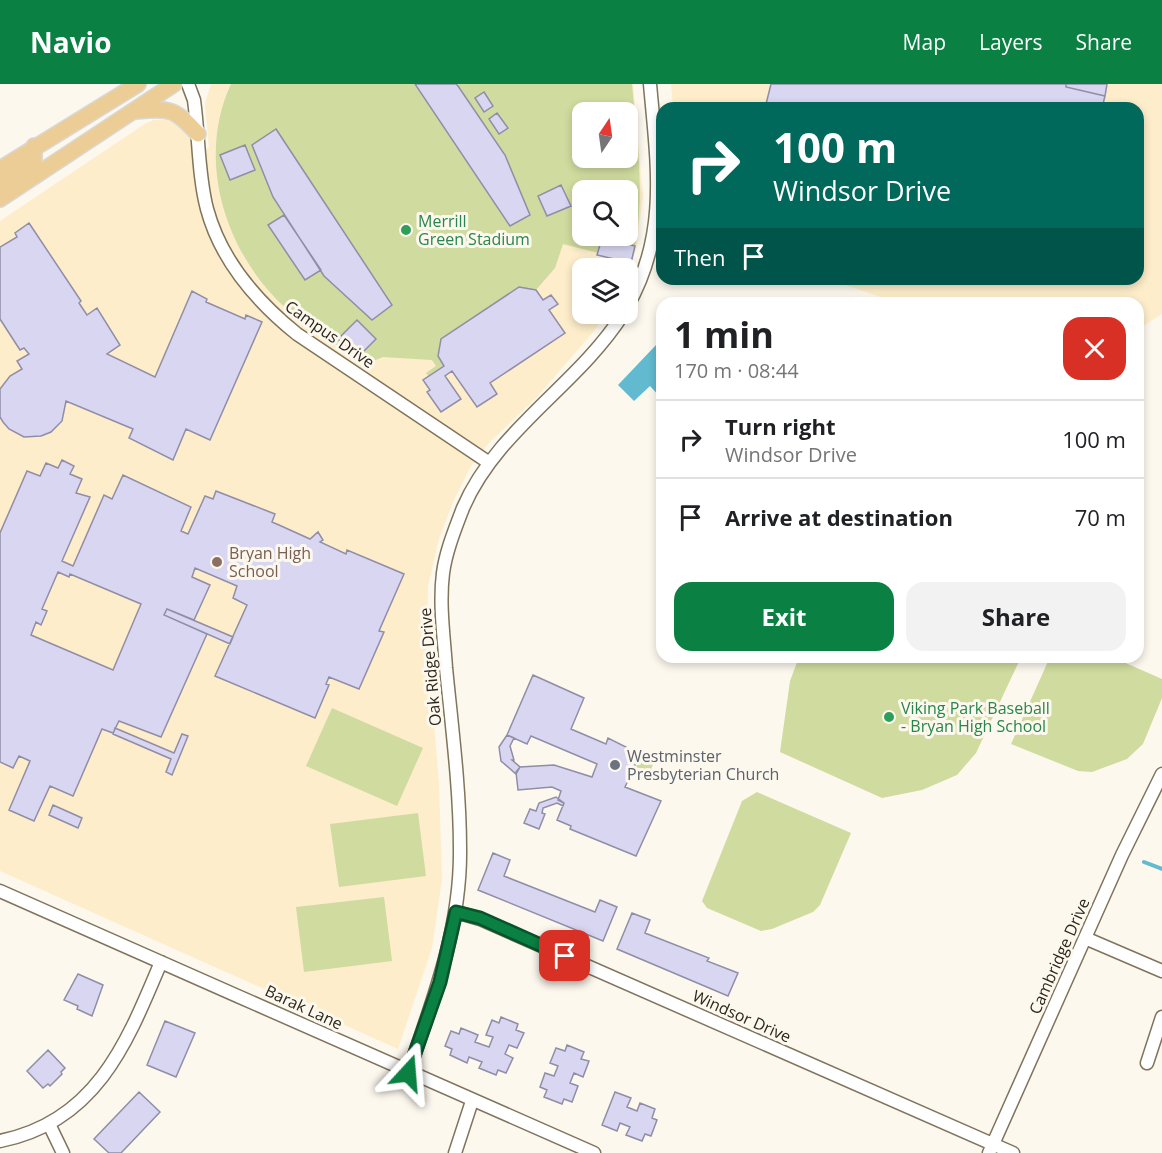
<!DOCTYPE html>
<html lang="en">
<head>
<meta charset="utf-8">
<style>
  :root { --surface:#fff; --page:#f2f2f2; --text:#202124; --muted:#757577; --line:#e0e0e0; --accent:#0b8043 }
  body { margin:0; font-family:"Open Sans",sans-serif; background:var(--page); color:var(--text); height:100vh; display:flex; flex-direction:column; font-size:22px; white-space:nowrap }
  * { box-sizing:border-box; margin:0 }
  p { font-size:20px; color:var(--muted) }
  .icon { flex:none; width:33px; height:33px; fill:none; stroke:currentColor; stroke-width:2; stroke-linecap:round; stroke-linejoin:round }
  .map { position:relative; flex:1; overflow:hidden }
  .sheet { position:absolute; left:656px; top:213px; width:488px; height:366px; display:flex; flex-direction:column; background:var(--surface); border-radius:18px; box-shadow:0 3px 9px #0003 }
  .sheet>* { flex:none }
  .banner { position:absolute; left:656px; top:18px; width:488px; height:183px; border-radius:18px; box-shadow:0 3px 9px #0003; background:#00695c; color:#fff; overflow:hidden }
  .needle { width:39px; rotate:13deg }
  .controls { position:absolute; left:572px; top:18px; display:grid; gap:12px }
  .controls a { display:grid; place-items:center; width:66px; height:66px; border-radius:12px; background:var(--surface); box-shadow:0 3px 9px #0003; font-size:30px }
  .pin { position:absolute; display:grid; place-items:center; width:51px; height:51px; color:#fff; margin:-26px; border-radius:12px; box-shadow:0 3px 9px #0006 }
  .me { position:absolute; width:66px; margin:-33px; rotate:19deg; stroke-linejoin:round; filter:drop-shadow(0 0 4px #0008) }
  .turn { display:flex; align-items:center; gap:21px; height:126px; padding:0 18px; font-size:27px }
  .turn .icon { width:78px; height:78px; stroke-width:2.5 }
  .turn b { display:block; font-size:42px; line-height:51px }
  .then { display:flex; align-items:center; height:57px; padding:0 18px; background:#0003; gap:12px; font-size:22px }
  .round { display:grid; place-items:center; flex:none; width:63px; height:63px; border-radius:18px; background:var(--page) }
  .overview { display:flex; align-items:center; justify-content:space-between; height:102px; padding:0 18px }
  h1 { font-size:36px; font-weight:700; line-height:45px }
  .primary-button { display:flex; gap:12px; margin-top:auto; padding:12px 18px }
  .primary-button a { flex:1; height:69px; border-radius:18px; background:var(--accent); color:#fff; font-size:24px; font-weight:700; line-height:69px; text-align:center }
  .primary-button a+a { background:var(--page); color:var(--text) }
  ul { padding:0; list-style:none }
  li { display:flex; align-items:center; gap:18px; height:78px; padding:0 18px; border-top:2px solid var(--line) }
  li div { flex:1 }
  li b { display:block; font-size:22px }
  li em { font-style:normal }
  header { display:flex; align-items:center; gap:36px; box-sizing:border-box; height:84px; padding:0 30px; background:var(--accent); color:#fff }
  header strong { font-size:28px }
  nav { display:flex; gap:33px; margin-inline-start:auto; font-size:21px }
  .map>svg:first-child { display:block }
</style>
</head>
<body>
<header>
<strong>Navio</strong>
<nav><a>Map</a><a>Layers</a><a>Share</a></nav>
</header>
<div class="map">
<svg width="1162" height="1069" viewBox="0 0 1162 1069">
  <rect width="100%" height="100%" fill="#fdf8ee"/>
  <path fill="#fdedca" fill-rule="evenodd" d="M211,0H633L643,111L636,165L627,192V184H582V230H605L594,247L536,314L488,360L471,382L453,418L439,455L428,502L427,555L439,699L442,795L432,864L398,965L0,787V137L146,39L154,36L166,35L167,32L188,46L193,69L209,64L205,19ZM582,28H627V74H582ZM582,106H627V152H582Z
    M671,0H1162V230L1137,246V219H898L828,195H1137V24H673Z"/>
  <path fill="#d0db9f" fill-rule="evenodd" d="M231,0H632C637,54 645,108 635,162L602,154L598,169L563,160L555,184L536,206L519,204L441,255L438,272L444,282L428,292L426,289L436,282L432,276L383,273L366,280C343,264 316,250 294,231C228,178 194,79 231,0ZM582,28H627V74H582ZM582,106H627V152H582Z
    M799,573H1021L976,669L957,691L922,706L882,714L780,668L790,597Z
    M1050,573H1112L1162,595V614L1143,660L1127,675L1092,688L1078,687L1011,660Z
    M332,624L423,664L397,722L306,682Z
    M642,670L655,676L646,697L632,691Z
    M757,708L851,749L820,821L813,828L772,845L761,847L707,824L702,817L742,717Z
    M418,729L426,792L339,803L330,740Z
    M384,813L392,877L304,888L296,823Z"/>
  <path fill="#61bad0" d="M656,261L661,266V314L650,302L634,317L618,301Z"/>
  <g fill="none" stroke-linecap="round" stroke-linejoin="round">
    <path stroke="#61bad0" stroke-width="4" d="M1144,778L1162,785"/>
  </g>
  <path fill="#d9d6f1" stroke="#908da7" stroke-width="1.5" fill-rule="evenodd" d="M415,0H456L458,2L505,71L530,131L510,142Z
    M771,0H1066V3L1105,12L1102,24H765Z
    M1066,0H1107L1105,12L1066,3Z
    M484,8L493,22L484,28L475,14Z
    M497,29L508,44L499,50L489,35Z
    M276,45L392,221L372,236L324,192L273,113L252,61Z
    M245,61L255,86L230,96L220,71Z
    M561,101L571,122L547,132L538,112Z
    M284,131L321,186L305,196L268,141Z
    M29,139L81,217L79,219L87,231L97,224L120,261L107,270L155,293L192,207L207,215L206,218L245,235L246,231L262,238L210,356L186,345L173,376L129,354L133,345L66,317L62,337L51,348L41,352L24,353L9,345L3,338L0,333V305L10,292L22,285L17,277L29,270L24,264L20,266L0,235V163L17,153L15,149Z
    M602,154L635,162L631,179L597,171Z
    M519,203L536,206L543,216L551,211L558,220L549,226L565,249L490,299L497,310L477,323L452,287L445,292L461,315L441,328L427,308L430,306L423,296L444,282L438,272L441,255Z
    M357,236L376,255L358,273L338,255Z
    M62,376L74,382L70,390L82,395L76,409L90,413L62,477L73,482L104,411L112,415L123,391L191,423L181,447L188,450L205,412L213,415L216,407L275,430L272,438L279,441L310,455L318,448L323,456L320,458L346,470L347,466L404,490L379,547L384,548L359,605L329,593L326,600L329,601L315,634L215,592L247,521L233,514L237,502L195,484L192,493L210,501L194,536L167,525L164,531L207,550L161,653L119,637L113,649L102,645L73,712L50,702L34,737L9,726L30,677L19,672L13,684L0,678V449L27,387L40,392L46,379L58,384ZM58,488L69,493L70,490L141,520L113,586L31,551L36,538L41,541L47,527L42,525Z
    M167,525L233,553L230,560L164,531Z
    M533,591L584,614L571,645L606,660L608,654L640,670L625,703L661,717L636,772L570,745L571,742L557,736L564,719L558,716L561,707L552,703L518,706L516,688L520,683L554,681L592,693L597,680L531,652L527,660L507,651Z
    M115,644L174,669L182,650L188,652L172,691L166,688L171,675L113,650Z
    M507,651L514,654L510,662L514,676H512L520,683L516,690L501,677L499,663Z
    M556,713L564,719L563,722L557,719L543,724L542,729L545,730L539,745L524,739L530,725L536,727L539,719Z
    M53,721L82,734L78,744L49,731Z
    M493,769L510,776L504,792L595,828L600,816L617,823L603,857L478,806Z
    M632,829L650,836L645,849L709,874L707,877L738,889L728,912L617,865Z
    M78,890L103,901L92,932L77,925L78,922L64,916Z
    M501,933L518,940L516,946L524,949L517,964L509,961L505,970L513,974L506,989L498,986L496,991L479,984L482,978L469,973L467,979L450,971L452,965L445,962L451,947L459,950L461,944L478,951L475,958L489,963L493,953L486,951L492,936L499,939Z
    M165,937L195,949L176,993L147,981Z
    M567,961L584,968L581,975L589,977L583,993L574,989L570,999L578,1002L572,1018L564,1015L562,1020L544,1013L547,1006L540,1003L545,989L554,992L558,982L550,979L556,964L565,967Z
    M48,966L65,984L61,988L62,990L50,1002L48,1000L43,1004L27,987Z
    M139,1008L160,1028L121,1069H109L94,1055Z
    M615,1008L631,1014L627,1023L637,1027L640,1019L655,1025L652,1034L657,1036L651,1052L645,1050L642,1057L626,1051L630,1043L620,1039L617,1047L602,1041Z"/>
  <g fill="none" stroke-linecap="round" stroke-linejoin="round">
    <g stroke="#7f745c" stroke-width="15">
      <path id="minor" d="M188,0L194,16C199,52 198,91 207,125C221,177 256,217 297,250L488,378
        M627,223C669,150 657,80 650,0
        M0,807C198,894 396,983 594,1069
        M456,828L480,835L1013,1069
        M1085,854L1162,887
        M1147,979L1162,933
        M408,989C433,916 461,844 460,765C460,705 452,644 446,584C444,553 439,521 443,489C446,467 455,445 463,424C497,345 578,301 623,230
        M49,1040L63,1069
        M0,1057C96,1038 127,959 161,878
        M455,1069L472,1017
        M989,1069L1122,771L1162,690"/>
    </g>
    <g stroke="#d9d8d6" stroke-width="18">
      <path id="major" d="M135,27C171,24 174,24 198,50
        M0,85L138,0
        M0,101L34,76V62
        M0,115L174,0"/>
    </g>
    <use href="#minor" stroke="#fff" stroke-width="12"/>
    <use href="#major" stroke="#eccd95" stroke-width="15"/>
  </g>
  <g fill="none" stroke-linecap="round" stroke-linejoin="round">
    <g stroke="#07532c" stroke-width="15">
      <path id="route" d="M408,989L440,898L456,828L480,834L565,872"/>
    </g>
    <use href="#route" stroke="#0b8043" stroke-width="10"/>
  </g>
  <g fill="#2e9e5b" stroke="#fdf8ee" stroke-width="2">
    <circle cx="406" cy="146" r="6"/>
    <circle cx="889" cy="633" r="6"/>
  </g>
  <circle fill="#8d6e63" stroke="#fdf8ee" stroke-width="2" cx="217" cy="478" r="6"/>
  <circle fill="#6b7280" stroke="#fdf8ee" stroke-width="2" cx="615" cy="681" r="6"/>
  <g text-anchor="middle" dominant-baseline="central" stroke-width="6" stroke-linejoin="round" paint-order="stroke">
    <g font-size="16" fill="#27864d" stroke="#fdf8ee" text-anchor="start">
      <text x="418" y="137">Merrill<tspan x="418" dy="18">Green Stadium</tspan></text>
      <text x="901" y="624">Viking Park Baseball<tspan x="901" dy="18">- Bryan High School</tspan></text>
    </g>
    <g font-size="16" fill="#2c271d" stroke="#fdf8ee">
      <text transform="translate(330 250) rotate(35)">Campus Drive</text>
      <text transform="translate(430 583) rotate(-95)">Oak Ridge Drive</text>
      <text transform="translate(1059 872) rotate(-66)">Cambridge Drive</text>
      <text transform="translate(304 923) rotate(25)">Barak Lane</text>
      <text transform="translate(742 932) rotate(24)">Windsor Drive</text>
    </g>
    <g font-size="16" fill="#785e54" stroke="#fdf8ee" text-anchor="start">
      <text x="229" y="469">Bryan High<tspan x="229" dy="18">School</tspan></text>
    </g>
    <g font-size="16" fill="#5b616d" stroke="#fdf8ee" text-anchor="start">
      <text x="627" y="672">Westminster<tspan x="627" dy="18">Presbyterian Church</tspan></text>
    </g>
  </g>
</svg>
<div class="controls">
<a><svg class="needle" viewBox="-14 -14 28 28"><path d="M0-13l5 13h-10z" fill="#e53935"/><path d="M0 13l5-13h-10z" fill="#757577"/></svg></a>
<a><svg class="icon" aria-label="search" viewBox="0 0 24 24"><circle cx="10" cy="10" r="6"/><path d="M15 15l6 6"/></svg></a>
<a><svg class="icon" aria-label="layers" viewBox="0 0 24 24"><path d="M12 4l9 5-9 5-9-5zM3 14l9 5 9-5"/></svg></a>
</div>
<div class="pin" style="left:565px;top:872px;background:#d93025"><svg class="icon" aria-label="arrive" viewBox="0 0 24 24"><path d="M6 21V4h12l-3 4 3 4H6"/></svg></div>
<svg class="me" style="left:408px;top:989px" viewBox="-20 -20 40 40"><path d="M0-17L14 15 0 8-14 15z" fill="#0b8043" stroke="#fff" stroke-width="4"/></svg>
<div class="banner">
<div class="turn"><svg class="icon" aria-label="right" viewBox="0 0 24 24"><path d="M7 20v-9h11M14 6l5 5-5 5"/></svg><div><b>100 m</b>Windsor Drive</div></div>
<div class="then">Then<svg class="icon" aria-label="arrive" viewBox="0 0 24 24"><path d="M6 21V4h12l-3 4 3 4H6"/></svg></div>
</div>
<section class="sheet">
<div class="overview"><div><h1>1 min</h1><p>170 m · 08:44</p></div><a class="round" style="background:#d93025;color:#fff"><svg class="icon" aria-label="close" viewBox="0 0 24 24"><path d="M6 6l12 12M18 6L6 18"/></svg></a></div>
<ul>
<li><svg class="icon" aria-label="right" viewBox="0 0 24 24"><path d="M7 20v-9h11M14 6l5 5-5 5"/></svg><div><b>Turn right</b><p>Windsor Drive</p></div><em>100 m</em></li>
<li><svg class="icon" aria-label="arrive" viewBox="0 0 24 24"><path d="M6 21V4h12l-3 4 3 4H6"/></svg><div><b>Arrive at destination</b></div><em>70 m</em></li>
</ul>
<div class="primary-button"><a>Exit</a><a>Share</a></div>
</section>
</div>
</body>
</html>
